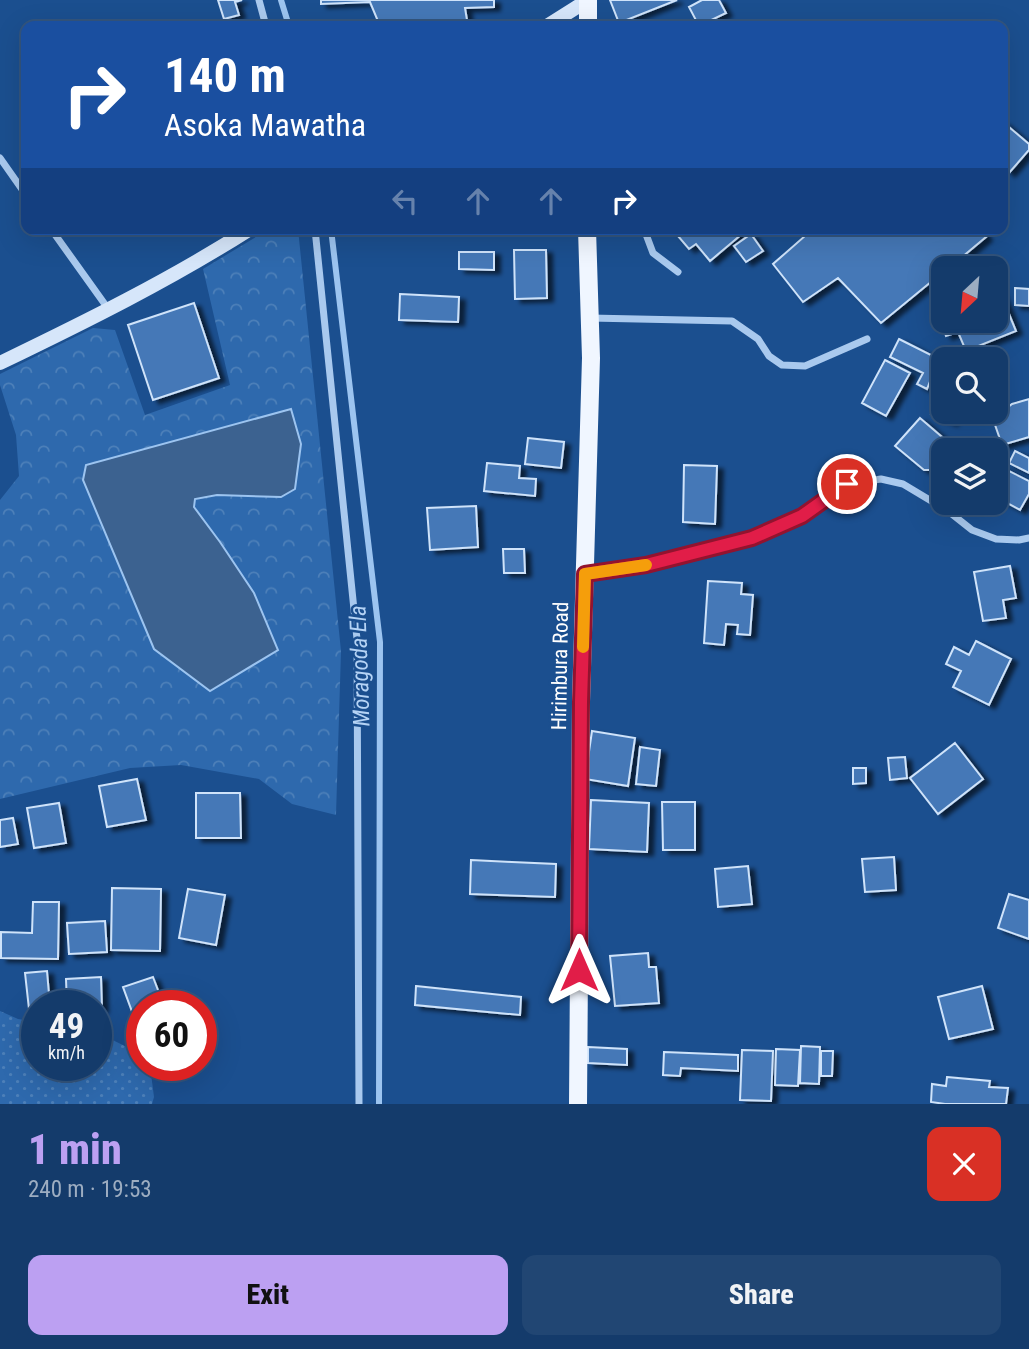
<!DOCTYPE html>
<html lang="en">
<head>
<meta charset="utf-8">
<style>
  :root { --surface:#143b6b; --page:#214673; --text:#f1f3f6; --muted:#9dadc1; --line:#33557e; --accent:#bca0f2 }
  body { margin:0; font-family:"Roboto Condensed",sans-serif; background:var(--page); color:var(--text); height:100vh; display:flex; flex-direction:column; font-size:26px; white-space:nowrap }
  * { box-sizing:border-box; margin:0 }
  p { font-size:23px; color:var(--muted) }
  .icon { flex:none; width:38px; height:38px; fill:none; stroke:currentColor; stroke-width:2; stroke-linecap:round; stroke-linejoin:round }
  .map { position:relative; height:1104px; overflow:hidden }
  .side { display:flex; flex-direction:column; background:var(--surface); flex:1 }
  .side>* { flex:none }
  .hud { position:absolute; left:21px; top:21px; width:987px; height:214px; border-radius:14px; box-shadow:0 7px 28px #0002,0 0 0 2px var(--line); background:#1a4fa0; color:#fff; overflow:hidden }
  .needle { width:46px; rotate:206deg }
  .buttons { position:absolute; left:931px; top:256px; display:grid; gap:14px }
  .buttons a { display:grid; place-items:center; width:77px; height:77px; border-radius:14px; background:var(--surface); box-shadow:0 7px 28px #0002,0 0 0 2px var(--line); font-size:35px }
  .speed { position:absolute; left:21px; top:990px; display:flex; gap:14px; font-size:35px; font-weight:700; text-align:center }
  .speed>* { display:grid; place-content:center; width:91px; height:91px; border-radius:50%; background:var(--surface); box-shadow:0 7px 28px #0002,0 0 0 2px var(--line); line-height:1 }
  .speed small { font-size:18px; font-weight:400 }
  .speed .limit { border:10px solid #d22; background:#fff; color:#111 }
  .pin { position:absolute; display:grid; place-items:center; width:60px; height:60px; color:#fff; margin:-30px; border:4px solid #fff; border-radius:50%; box-shadow:0 2px 7px #0007 }
  .me { position:absolute; width:77px; margin:-38px; rotate:0deg; stroke-linejoin:round; filter:drop-shadow(0 0 5px #0008) }
  .turn { display:flex; align-items:center; gap:24px; height:147px; padding:0 28px; font-size:32px }
  .turn .icon { width:91px; height:91px; stroke-width:2.5 }
  .turn b { display:block; font-size:49px; line-height:60px }
  .lanes { display:flex; align-items:center; height:66px; padding:0 28px; background:#0003; justify-content:center; gap:35px; direction:ltr }
  .lanes .off { opacity:.35 }
  .round { display:grid; place-items:center; flex:none; width:74px; height:74px; border-radius:14px; background:var(--page) }
  .head { display:flex; align-items:center; justify-content:space-between; height:119px; padding:0 28px }
  h1 { font-size:42px; font-weight:800; line-height:52px; color:var(--accent) }
  .primary-button { display:flex; gap:14px; margin-top:auto; padding:14px 28px }
  .primary-button a { flex:1; height:80px; border-radius:14px; background:var(--accent); color:#111; font-size:28px; font-weight:800; line-height:80px; text-align:center }
  .primary-button a+a { background:var(--page); color:var(--text) }
  .map>svg:first-child { display:block }
</style>
</head>
<body>
<div class="map">
<svg width="1029" height="1104" viewBox="0 0 1029 1104">
  <defs>
    <pattern id="grass-dots" width="8" height="8" patternUnits="userSpaceOnUse" patternTransform="scale(1.75)"><rect width="8" height="8" fill="#2e69ad"/><path d="M2 2h.1M6 6h.1" fill="none" stroke="#4d80b9" stroke-width="1.8" stroke-linecap="round"/></pattern>
    <pattern id="forest-crowns" width="20" height="18" patternUnits="userSpaceOnUse" patternTransform="scale(1.75)"><rect width="20" height="18" fill="#2e69ad"/><path d="M2 6a3 3 0 1 1 6 0M12 15a3 3 0 1 1 6 0" fill="none" stroke="#4d80b9"/></pattern>
    <filter id="shadow"><feDropShadow dx="6" dy="3.5" stdDeviation="2" flood-color="#0009"/></filter>
  </defs>
  <rect width="100%" height="100%" fill="#1b4f8f"/>
  <path fill="url(#grass-dots)" d="M0,1011L18,1019L37,1022V1066H96V1032L129,1048L142,1059V1066H150L154,1097L152,1104H0Z"/>
  <path fill="url(#forest-crowns)" d="M269,229H298L341,651L336,815L292,804L259,779L181,765L130,768L0,799V500L19,476L16,435L0,385V374L93,328L115,330L145,415L230,385L203,269Z"/>
  <path fill="#3c6290" stroke="#9cc4f0" stroke-width="2" d="M291,409L301,444L295,489L281,497L217,495L195,499L194,507L220,542L254,593L278,650L210,691L154,649L83,480L86,465Z"/>
  <g fill="none" stroke-linecap="round" stroke-linejoin="round">
    <path stroke="#9cc4f0" stroke-width="6" d="M281,0L289,26
      M331,229L380,642L379,1104"/>
  </g>
  <path fill="#4478b7" stroke="#cfe3fa" stroke-width="2" filter="url(#shadow)" d="M218,0H242L235,2L239,15L224,19Z
    M321,0H494V7L465,8L468,26H380L370,2L321,4Z
    M610,0H677L619,23Z
    M702,0H719L726,13L699,26L689,7Z
    M1003,122L1029,144V150L1009,173L1003,167Z
    M672,229H748L710,261L696,244L689,249Z
    M799,229H980L986,237L949,268H943V272L881,323L838,278L803,302L773,264L805,236Z
    M751,234L763,251L746,262L734,246Z
    M514,250H546L547,298L515,299Z
    M459,252H494V270L459,269Z
    M1015,288L1029,289V306L1015,305Z
    M1000,292L1016,331L966,351L958,332L946,336L939,315L943,314V320H996V293Z
    M400,294L459,297L458,322L399,320Z
    M194,303L219,378L153,400L128,325Z
    M899,339L943,361V385L931,379L927,389L917,384L923,373L890,357Z
    M885,360L910,373L886,416L862,403Z
    M936,398L943,401V411H955L952,422L931,414Z
    M1029,399V437L1002,445L993,419L1012,404Z
    M920,418L955,448L954,450H943V462L937,470H924L895,446Z
    M528,438L564,442L561,468L525,464Z
    M1015,451L1029,458V473L1009,463Z
    M487,463L520,466L519,478L536,479L535,496L484,491Z
    M684,465L717,466L715,524L683,522Z
    M997,465L1029,481V494L1020,510L996,497V468Z
    M476,506L478,547L430,550L427,508Z
    M503,549H524L525,573H504Z
    M1010,566L1016,598L1003,600L1006,618L983,621L974,572Z
    M708,581L742,583L741,594L753,595L750,635L737,634L738,625L726,624L724,645L704,643Z
    M976,641L1011,659L989,705L953,687L961,671L946,664L954,647L969,655Z
    M592,731L635,738L628,786L585,779Z
    M955,743L983,779L938,814L910,778Z
    M640,747L660,750L656,786L636,784Z
    M905,757L907,778L890,780L888,758Z
    M853,768H866V783L853,784Z
    M137,779L146,820L107,827L99,786Z
    M196,793H240L241,838H196Z
    M591,800L649,803L647,852L589,849Z
    M662,802H695V850H663Z
    M59,803L66,843L34,848L27,808Z
    M13,818L18,844L0,847V820Z
    M894,857L896,890L865,892L862,859Z
    M471,860L556,864L555,897L470,894Z
    M748,866L752,904L718,907L715,869Z
    M112,888L161,889L160,951L111,950Z
    M188,889L225,895L216,945L179,938Z
    M1009,894L1029,900V939L998,928Z
    M33,902H59L58,959L1,958V932L32,933Z
    M105,921L107,952L69,954L67,923Z
    M648,953L649,967H656L659,1003L615,1006L610,956Z
    M47,971L50,1006H37V1009H29L25,973Z
    M101,977L102,1009H96V1006H67L66,979Z
    M153,977L164,1006H142V1015L134,1017L123,987Z
    M416,986L521,997L520,1015L415,1005Z
    M982,986L993,1029L949,1039L938,997Z
    M801,1046L820,1047L819,1084L800,1083Z
    M588,1047L627,1049V1065L588,1063Z
    M776,1049L800,1050L798,1086L775,1085Z
    M742,1050L773,1051L771,1101L740,1100Z
    M821,1051H833L832,1076H821Z
    M664,1052L738,1055V1071L681,1068L680,1076L663,1075Z
    M947,1077L990,1081L989,1087L1008,1088L1006,1104H945L931,1102L932,1084L946,1086Z"/>
  <g fill="none" stroke-linecap="round" stroke-linejoin="round">
    <path stroke="#a9c9ee" stroke-width="7" d="M259,0L266,26
      M0,158L26,195
      M51,229L109,310
      M315,229L357,639L359,1104
      M644,229L653,253L678,272
      M590,318L732,321L758,339L769,356L782,365L805,366L867,339
      M586,574L646,565L752,538L802,516L847,484L881,479L903,484L948,511L972,530L996,539L1019,540L1029,538"/>
    <path stroke="#d6e6fa" stroke-width="14" d="M547,26L588,0
      M0,363C85,322 170,280 250,229"/>
    <path stroke="#f0f6ff" stroke-width="18" d="M588,0V26
      M578,1104L581,702L591,358L587,229"/>
  </g>
  <g fill="none" stroke-linecap="round" stroke-linejoin="round">
    <g stroke="#92132f" stroke-width="18">
      <path id="route" d="M579,970L581,702L585,574L646,565L752,538L802,516L847,484"/>
    </g>
    <use href="#route" stroke="#e11d48" stroke-width="12"/>
    <path stroke="#f59e0b" stroke-width="12" d="M583,647L585,574L646,565"/>
  </g>
  <g text-anchor="middle" dominant-baseline="central" stroke-width="5" stroke-linejoin="round" paint-order="stroke">
    <g font-size="21" fill="#fff" stroke="#1b4f8f">
      <text transform="translate(560 666) rotate(-89)">Hirimbura Road</text>
    </g>
    <g font-size="23" font-style="italic" fill="#b5d3f5" stroke="#1b4f8f">
      <text transform="translate(360 666) rotate(-92)">Moragoda Ela</text>
    </g>
  </g>
</svg>
<div class="buttons">
<a><svg class="needle" viewBox="-14 -14 28 28"><path d="M0-13l5 13h-10z" fill="#e53935"/><path d="M0 13l5-13h-10z" fill="#9dadc1"/></svg></a>
<a><svg class="icon" aria-label="search" viewBox="0 0 24 24"><circle cx="10" cy="10" r="6"/><path d="M15 15l6 6"/></svg></a>
<a><svg class="icon" aria-label="layers" viewBox="0 0 24 24"><path d="M12 4l9 5-9 5-9-5zM3 14l9 5 9-5"/></svg></a>
</div>
<div class="speed"><div>49<small>km/h</small></div><div class="limit">60</div></div>
<div class="pin" style="left:847px;top:484px;background:#d93025"><svg class="icon" aria-label="arrive" viewBox="0 0 24 24"><path d="M6 21V4h12l-3 4 3 4H6"/></svg></div>
<svg class="me" style="left:579px;top:970px" viewBox="-20 -20 40 40"><path d="M0-17L14 15 0 8-14 15z" fill="#e11d48" stroke="#fff" stroke-width="4"/></svg>
<div class="hud">
<div class="turn"><svg class="icon" aria-label="right" viewBox="0 0 24 24"><path d="M7 20v-9h11M14 6l5 5-5 5"/></svg><div><b>140 m</b>Asoka Mawatha</div></div>
<div class="lanes"><svg class="icon off" aria-label="left" viewBox="0 0 24 24"><path d="M17 20v-9H6M10 6l-5 5 5 5"/></svg><svg class="icon off" aria-label="ahead" viewBox="0 0 24 24"><path d="M12 20V5M6 11l6-6 6 6"/></svg><svg class="icon off" aria-label="ahead" viewBox="0 0 24 24"><path d="M12 20V5M6 11l6-6 6 6"/></svg><svg class="icon" aria-label="right" viewBox="0 0 24 24"><path d="M7 20v-9h11M14 6l5 5-5 5"/></svg></div>
</div>
</div>
<section class="side">
<div class="head"><div><h1>1 min</h1><p>240 m · 19:53</p></div><a class="round" style="background:#d93025;color:#fff"><svg class="icon" aria-label="close" viewBox="0 0 24 24"><path d="M6 6l12 12M18 6L6 18"/></svg></a></div>
<div class="primary-button"><a>Exit</a><a>Share</a></div>
</section>
</body>
</html>
